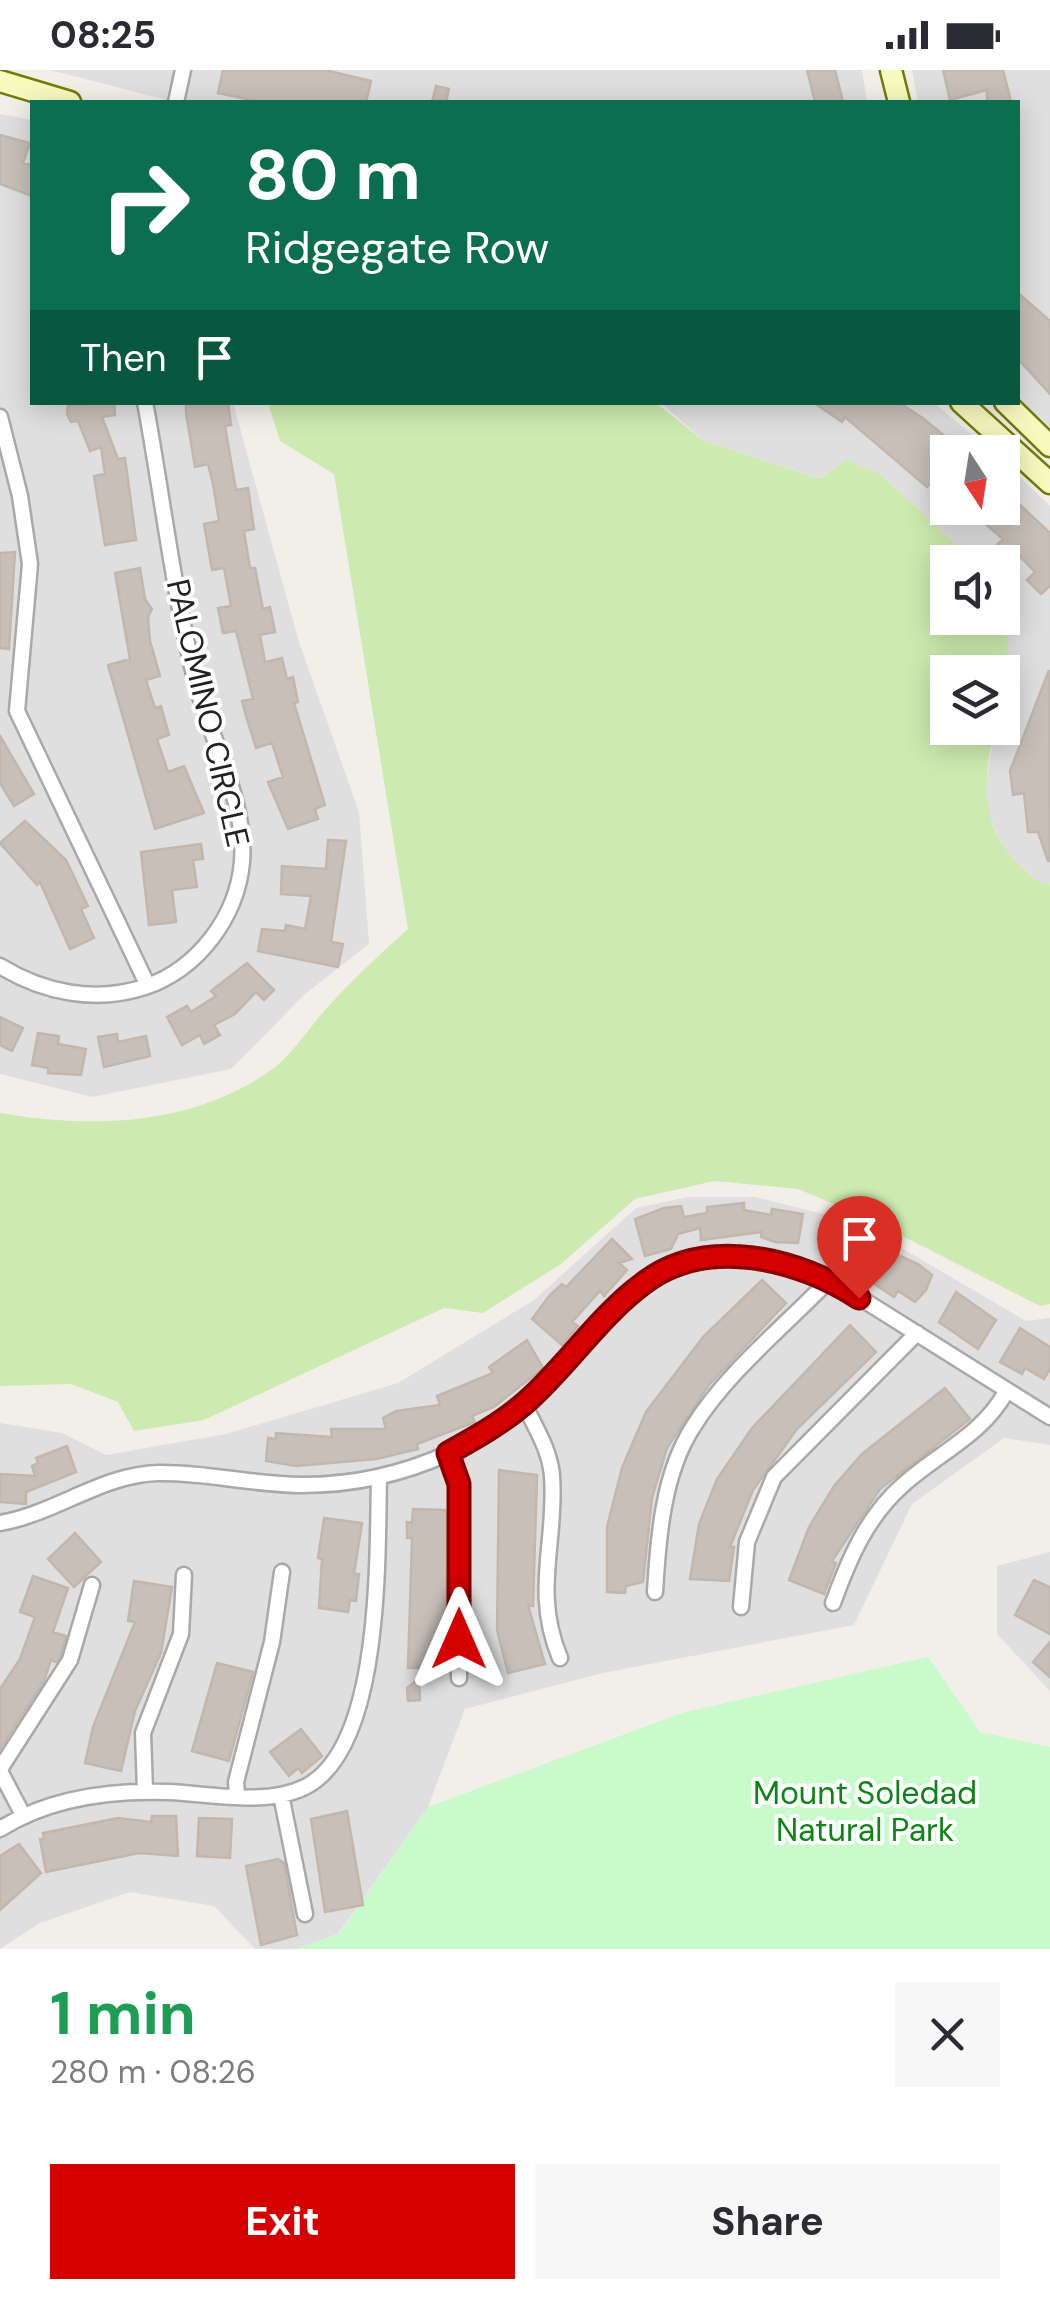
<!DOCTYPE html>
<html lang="en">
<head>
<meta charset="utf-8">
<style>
  :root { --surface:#fff; --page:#f7f7f7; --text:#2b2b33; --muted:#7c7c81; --accent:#d40000 }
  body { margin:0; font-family:"DM Sans",sans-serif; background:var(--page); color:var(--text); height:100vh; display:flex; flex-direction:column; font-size:38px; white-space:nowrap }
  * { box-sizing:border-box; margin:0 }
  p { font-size:32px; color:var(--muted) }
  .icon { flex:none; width:55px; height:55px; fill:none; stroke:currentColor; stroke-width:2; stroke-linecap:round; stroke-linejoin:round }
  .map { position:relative; height:1879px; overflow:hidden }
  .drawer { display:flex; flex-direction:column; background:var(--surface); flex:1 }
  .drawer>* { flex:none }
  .banner { position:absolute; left:30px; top:30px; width:990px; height:305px; border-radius:0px; box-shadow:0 5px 25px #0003; background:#0b6e4f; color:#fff; overflow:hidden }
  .needle { width:65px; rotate:168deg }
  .buttons { position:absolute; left:930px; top:365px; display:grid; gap:20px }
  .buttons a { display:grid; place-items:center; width:90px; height:90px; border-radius:0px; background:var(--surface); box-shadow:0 5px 25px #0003; font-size:50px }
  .pin { position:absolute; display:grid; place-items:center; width:85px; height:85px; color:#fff; margin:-102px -42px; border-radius:50% 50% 50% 0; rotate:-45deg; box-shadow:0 0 10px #0007 }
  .pin .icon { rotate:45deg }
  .me { position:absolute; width:110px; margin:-55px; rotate:0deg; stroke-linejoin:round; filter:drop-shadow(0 0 8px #0008) }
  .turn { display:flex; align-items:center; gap:35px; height:210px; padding:0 50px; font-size:45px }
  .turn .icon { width:130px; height:130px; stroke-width:2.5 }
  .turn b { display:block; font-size:70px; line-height:85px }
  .then { display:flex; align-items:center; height:95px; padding:0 50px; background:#0003; gap:20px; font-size:38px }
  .round { display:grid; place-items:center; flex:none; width:105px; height:105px; border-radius:0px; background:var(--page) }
  .overview { display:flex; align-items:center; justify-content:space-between; height:170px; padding:0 50px }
  h1 { font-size:60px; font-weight:700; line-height:75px; color:#1e9e55 }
  .button { display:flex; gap:20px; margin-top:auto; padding:20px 50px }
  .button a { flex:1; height:115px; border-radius:0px; background:var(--accent); color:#fff; font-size:40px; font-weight:700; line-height:115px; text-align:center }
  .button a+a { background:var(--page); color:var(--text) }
  .status { display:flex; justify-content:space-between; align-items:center; height:70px; padding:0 50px; background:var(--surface); direction:ltr }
  .status svg { height:28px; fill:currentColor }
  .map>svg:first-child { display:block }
</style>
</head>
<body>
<div class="status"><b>08:25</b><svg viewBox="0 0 49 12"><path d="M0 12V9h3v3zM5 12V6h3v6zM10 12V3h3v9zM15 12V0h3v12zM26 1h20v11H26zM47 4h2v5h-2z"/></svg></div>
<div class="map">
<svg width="1050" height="1879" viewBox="0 0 1050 1879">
  <rect width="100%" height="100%" fill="#f2efe9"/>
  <path fill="#e0dfdf" d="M51,0H862L867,32H174Z
    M912,0H1050V357L1018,328V32H918Z
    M0,44L32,50V332L233,333L299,572L359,742L369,874L305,924L231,999L92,1027L0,1004Z
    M661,333H934L993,382H948V438H1002L1003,391L1050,436V815L1039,813L1003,779L983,731L995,658H1002L1008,602L1002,492H975L880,404L822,409L704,371Z
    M688,1127H755L827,1145L893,1173L1026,1251L1050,1248V1375L1004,1368L912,1434L854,1555L603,1603L465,1639L428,1737L338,1864L296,1879H255L214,1836L130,1822L40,1853L0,1879V1353L62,1363L106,1385L226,1364L398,1313L534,1230L636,1138Z
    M1050,1482V1621L997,1564V1496Z"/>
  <path fill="#cdebb0" d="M268,333H656L704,371L821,409L846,390L880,404L975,492H948V548H1002L1003,519L1006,522L1008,602L1003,624L1002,602H948V658H995C983,709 978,755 1019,794C1029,804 1036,813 1050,815V1234L1040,1236L865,1147L798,1119L714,1111L635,1129L561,1194L483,1243L444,1238L204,1350L134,1361L118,1332L71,1314L0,1316V1043C93,1059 194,1056 274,998C293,983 309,958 325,940C351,911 379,885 408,859L334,404L280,371Z"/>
  <path fill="#c8facc" d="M928,1587L980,1662L1050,1677V1879H296L339,1864L428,1737L682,1643Z"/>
  <path fill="#c7bfb8" stroke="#c4b6ab" stroke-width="2.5" d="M223,0H325L371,11L366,32H261L218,23Z
    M807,0H835L843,32H815Z
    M943,0H1003L1011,32H987V20L950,30Z
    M436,16L449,19L446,32H432Z
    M0,65L30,73L23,93L32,95V126L0,114Z
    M1018,223L1050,251V324L1018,289Z
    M114,332L115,345L102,347L118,389L125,388L136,470L105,475L94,406L105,404L101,377L90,381L78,351L71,352L67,344L68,335Z
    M228,332L231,355L225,356L236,420L248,418L254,459L244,461L250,498H255L263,539L270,537L275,562L260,565L265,592L282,588L287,609L293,607L298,632L294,633L325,735L315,739L318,749L288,759L268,712L283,707L272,673L256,678L246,646L242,631L253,629L236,561L223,563L218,538L231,536L224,498L212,500L204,454L219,451L213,414L208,394L195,397L186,343V334Z
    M813,332H898L924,349L964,382H948V429L930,413L927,417L845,347L842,352Z
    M1002,418L1050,463V516L1041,524L1027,510L1035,502L1013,479L1004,489L993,479L1003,469L967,438H1002Z
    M15,482L9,579L0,578V483Z
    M140,498L145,529L152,539L148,547L150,571L160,606L146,610L155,638L161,636L169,665L157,669L168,702L184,696L204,743L155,759L108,595L130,589L115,503Z
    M1049,600L1050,791H1048L1038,762H1028L1024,723L1013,725L1010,701Z
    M0,666L34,724L14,736L0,713Z
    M25,751L66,790L88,836L81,839L94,868L70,879L40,812L37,815L0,773Z
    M328,770L346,771L331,872L343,874L338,897L258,881L262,859L285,861L286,855L305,859L311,826L281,824L282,796L326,799Z
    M201,774L203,789L193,790L197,817L172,820L176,852L149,855L141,782Z
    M247,893L274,920L264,930L256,922L235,944L214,955L220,965L204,974L200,965L182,975L167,947L187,936L191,942L216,926L211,921Z
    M0,947L23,958L12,981L0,975Z
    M38,963L59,966L58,974L86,979L81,1005L48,1003V998L32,995Z
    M117,964L118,972L146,966L150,986L104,997L98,967Z
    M744,1133V1140L771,1145L772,1139L803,1144L798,1173L775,1172L761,1167L762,1162L701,1170L700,1158L678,1164L671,1179L645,1186L635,1149L664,1138L681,1136L684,1147L707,1143V1137Z
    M844,1160L918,1194L932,1205L926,1220L915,1232L898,1221L894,1227L873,1213L876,1208L830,1185L826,1181L835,1163L840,1166Z
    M612,1169L632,1189L619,1193L627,1200L604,1226L600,1221L572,1252L578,1256L562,1275L532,1249L550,1225L562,1214L566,1217Z
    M762,1210L786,1233L708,1316L667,1378L652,1428L643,1512L626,1516L625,1523L607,1522V1457L622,1398L646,1342L703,1267Z
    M956,1222L996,1250L978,1279L939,1252Z
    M850,1255L876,1282L797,1359L753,1420L730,1477H734L729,1511L690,1509L699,1454L717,1409L752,1358Z
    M1020,1258L1050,1277V1299L1044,1309L1025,1298L1022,1304L1000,1292Z
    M527,1270L543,1298L494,1337L472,1346L475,1352L417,1374L418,1379L376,1389L296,1396L266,1391L268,1368L276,1369V1363L332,1367L331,1359H386L383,1348L396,1341L440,1335L437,1326L493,1303L489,1297Z
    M945,1318L970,1349L880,1419L832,1491L836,1493L824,1524L789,1510L809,1457L834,1416L862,1384Z
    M67,1376L76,1402L26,1422V1434L0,1432V1404L35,1406L32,1396L38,1393L36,1388Z
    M499,1400L537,1405L533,1536L528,1535L545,1594L508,1603L497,1560Z
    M413,1439L445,1440L448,1451L444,1598H408L412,1468H407V1452L412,1453Z
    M324,1448L362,1453L354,1504H359L356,1531L350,1530L348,1542L319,1538L322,1489L318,1488Z
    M75,1463L101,1492L74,1517L48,1489Z
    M33,1506L68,1518L53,1562L66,1566L60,1587L56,1592L51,1590L44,1611L0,1679V1619L20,1589L35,1547L20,1542Z
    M1034,1510L1050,1517V1564L1015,1545Z
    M134,1511L172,1517L161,1583L135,1641L121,1701L85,1693L93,1657L135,1552L128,1551Z
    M1050,1572V1607L1033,1592Z
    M217,1593L253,1602L229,1691L192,1681Z
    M419,1608L420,1630L408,1631L407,1618Z
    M301,1659L322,1686L302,1703L298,1698L289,1706L270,1682Z
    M347,1741L363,1835L325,1842L311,1749Z
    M152,1746H176L178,1786L139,1783L46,1802L40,1769L44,1768L43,1763L118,1748L151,1752Z
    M199,1748L232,1749L230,1788L197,1786Z
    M19,1774L41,1803L0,1840V1786Z
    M278,1789L284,1793L297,1865L261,1875L246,1796Z"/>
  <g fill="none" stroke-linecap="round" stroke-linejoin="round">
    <g stroke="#a9a9a9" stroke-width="19">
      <path id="street" d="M176,32L183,0
        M0,347L20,426L30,494L17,641L148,916
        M0,896C44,923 95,933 145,917C198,899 237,847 242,792C247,731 209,667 195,609C173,519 162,424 145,332
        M524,1334C535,1357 550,1380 552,1406C557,1472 532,1521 560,1588
        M448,1383L459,1415V1608
        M0,1453C54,1444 103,1404 158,1403C206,1402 254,1415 302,1415C352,1415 403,1404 449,1383C530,1345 575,1269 642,1215C694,1173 775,1185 830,1209L1050,1347
        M655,1522C658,1469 663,1403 693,1357C727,1302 785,1256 830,1209
        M833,1533C849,1489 867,1446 904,1414C940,1382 982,1365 1006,1322
        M741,1537L747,1472L774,1407L917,1263
        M0,1699L70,1590L92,1515
        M0,1701L23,1745
        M145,1721L143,1663L181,1564L184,1505
        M237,1725L236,1712L272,1572L282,1502
        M281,1725L305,1844
        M0,1759C49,1728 112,1720 169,1722C210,1724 267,1736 305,1717C383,1678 377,1484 379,1409"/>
    </g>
    <g stroke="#707d05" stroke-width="25">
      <path id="secondary" d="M891,0L899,32
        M0,11L70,32
        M961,332L1050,413
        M1005,332L1050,376"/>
    </g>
    <use href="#street" stroke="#fff" stroke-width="14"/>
    <use href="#secondary" stroke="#f7fabf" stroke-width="20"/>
  </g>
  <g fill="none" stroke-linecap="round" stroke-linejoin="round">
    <g stroke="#8a0000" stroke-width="25">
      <path id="route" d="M459,1569V1414L448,1383C475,1368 502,1353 525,1333C567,1296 599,1246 644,1213C707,1165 799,1189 859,1228"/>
    </g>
    <use href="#route" stroke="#d40000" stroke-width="18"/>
  </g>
  <g text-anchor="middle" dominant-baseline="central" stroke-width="8" stroke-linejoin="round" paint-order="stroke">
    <g font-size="32" fill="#222" stroke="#fff">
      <text transform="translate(208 643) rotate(77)">PALOMINO CIRCLE</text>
    </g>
    <g font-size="32" fill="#0c8416" stroke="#fff">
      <text x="865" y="1723">Mount Soledad<tspan x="865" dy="37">Natural Park</tspan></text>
    </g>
  </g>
</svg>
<div class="buttons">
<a><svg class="needle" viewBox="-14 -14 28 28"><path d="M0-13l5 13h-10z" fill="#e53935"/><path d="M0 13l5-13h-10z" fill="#7c7c81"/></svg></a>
<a><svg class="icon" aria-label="sound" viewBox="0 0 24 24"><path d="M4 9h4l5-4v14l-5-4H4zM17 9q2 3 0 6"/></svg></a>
<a><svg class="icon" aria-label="layers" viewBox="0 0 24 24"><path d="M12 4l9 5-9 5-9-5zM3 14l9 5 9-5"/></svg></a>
</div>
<div class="pin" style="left:859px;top:1228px;background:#d93025"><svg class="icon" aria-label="arrive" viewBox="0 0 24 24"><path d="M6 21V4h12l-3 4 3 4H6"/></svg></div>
<svg class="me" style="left:459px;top:1569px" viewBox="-20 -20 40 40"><path d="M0-17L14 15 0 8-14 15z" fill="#d40000" stroke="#fff" stroke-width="4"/></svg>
<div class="banner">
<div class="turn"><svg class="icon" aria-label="right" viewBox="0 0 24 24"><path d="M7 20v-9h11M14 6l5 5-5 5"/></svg><div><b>80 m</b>Ridgegate Row</div></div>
<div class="then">Then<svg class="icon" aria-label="arrive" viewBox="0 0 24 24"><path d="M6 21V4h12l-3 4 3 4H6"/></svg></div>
</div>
</div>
<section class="drawer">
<div class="overview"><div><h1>1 min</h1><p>280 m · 08:26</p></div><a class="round"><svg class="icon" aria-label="close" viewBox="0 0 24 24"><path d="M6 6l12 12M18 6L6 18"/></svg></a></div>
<div class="button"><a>Exit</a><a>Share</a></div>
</section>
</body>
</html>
